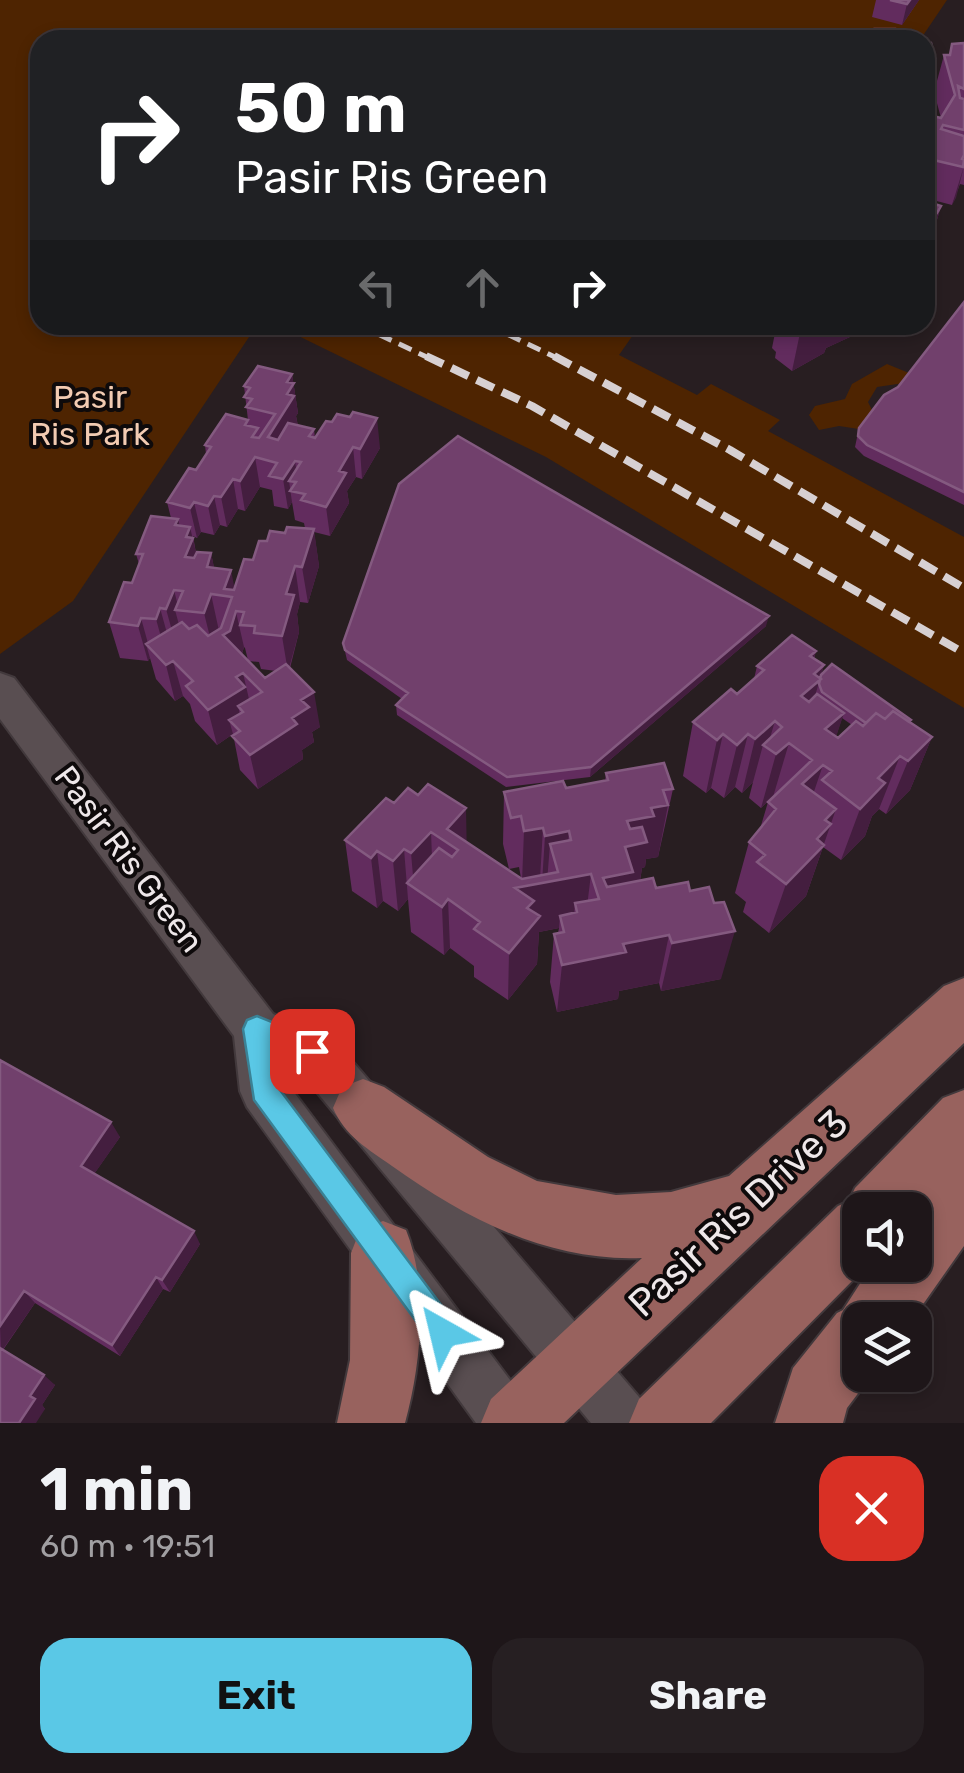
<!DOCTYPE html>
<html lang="en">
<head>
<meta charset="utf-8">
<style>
  :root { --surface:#1e1619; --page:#261f22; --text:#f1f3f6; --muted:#a19fa2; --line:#3c3538; --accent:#5ac8e6 }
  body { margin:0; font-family:Rubik,sans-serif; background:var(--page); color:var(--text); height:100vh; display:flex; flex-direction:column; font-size:38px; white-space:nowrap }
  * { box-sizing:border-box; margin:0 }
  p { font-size:32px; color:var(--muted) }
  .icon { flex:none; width:55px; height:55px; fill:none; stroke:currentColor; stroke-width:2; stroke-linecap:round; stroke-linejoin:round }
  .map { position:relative; height:1423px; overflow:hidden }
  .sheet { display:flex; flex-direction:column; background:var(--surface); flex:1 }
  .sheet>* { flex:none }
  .hud { position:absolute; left:30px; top:30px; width:905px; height:305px; border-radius:30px; box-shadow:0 5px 15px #0003,0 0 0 2px var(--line); background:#202124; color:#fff; overflow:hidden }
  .tools { position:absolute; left:842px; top:1192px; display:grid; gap:20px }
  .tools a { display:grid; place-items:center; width:90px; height:90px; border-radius:20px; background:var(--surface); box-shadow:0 5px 15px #0003,0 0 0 2px var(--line); font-size:50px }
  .pin { position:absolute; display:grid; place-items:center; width:85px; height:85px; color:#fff; margin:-42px; border-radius:20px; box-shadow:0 5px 15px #0006 }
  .me { position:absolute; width:110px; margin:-55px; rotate:323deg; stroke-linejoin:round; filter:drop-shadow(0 0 8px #0008) }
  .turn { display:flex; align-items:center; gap:35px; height:210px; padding:0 40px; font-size:45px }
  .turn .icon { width:130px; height:130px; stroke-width:2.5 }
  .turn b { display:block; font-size:70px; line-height:85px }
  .lanes { display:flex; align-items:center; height:95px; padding:0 40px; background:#0003; justify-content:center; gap:50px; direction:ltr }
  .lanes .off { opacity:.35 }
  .round { display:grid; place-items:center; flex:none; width:105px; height:105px; border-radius:30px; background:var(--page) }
  .head { display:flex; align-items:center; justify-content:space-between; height:170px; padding:0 40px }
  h1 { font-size:60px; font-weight:700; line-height:75px }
  .button { display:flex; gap:20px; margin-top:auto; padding:20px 40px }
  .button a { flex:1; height:115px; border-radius:30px; background:var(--accent); color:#111; font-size:40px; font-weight:700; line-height:115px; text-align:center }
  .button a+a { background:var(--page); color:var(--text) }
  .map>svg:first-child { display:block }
</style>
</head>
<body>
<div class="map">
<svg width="964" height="1423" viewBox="0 0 964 1423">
  <rect width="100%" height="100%" fill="#281e21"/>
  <path fill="#4e2401" d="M0,0H947L920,40H865L853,36L850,40H40V325H257L73,601L0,654Z
    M276,325H640L619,355L697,395L711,384L780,420L768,431L964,537V708L546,457Z
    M887,364L909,373L904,383L877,387L868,402L873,412L859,429L839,426L819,430L809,415L815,406L845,399L852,384Z"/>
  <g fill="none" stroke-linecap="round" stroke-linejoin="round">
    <g stroke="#42393c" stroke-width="4">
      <path id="minor" d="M0,673L14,678L273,1014L330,1035L645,1404L653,1423H591L296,1067L284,1062L287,1083L528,1404L536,1423H476L247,1107L240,1091L234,1036L0,719Z"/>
    </g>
    <g stroke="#42393c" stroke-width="4">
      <path id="major" d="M964,978V1043L564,1423H481L491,1399L642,1258C549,1262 466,1219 392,1166C368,1149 345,1136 333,1108L342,1087L363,1079L384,1087L488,1157L537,1181L616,1195L671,1192L729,1176L944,986Z
        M964,1090V1246L912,1320H860V1375H872L847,1408L843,1423H775L793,1368L837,1313L843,1310L872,1265H915V1210H860V1265H868L711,1423H629L639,1399L838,1206L849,1201L855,1188L943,1098Z
        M383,1221L406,1230C429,1287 421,1364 405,1423H337L350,1360L351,1253L360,1230Z"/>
    </g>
    <use href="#minor" fill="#594e51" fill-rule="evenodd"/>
    <use href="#major" fill="#98625e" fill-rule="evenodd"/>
    <path stroke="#d7d0d2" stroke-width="5" stroke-dasharray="14 8" stroke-linecap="butt" d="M359,325L431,359
      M488,325L559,359"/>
    <path stroke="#d7d0d2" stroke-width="8" stroke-dasharray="19 9" stroke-linecap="butt" d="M426,356L532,406L964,653
      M554,356L730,450L964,588"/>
  </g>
  <path fill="#622c5e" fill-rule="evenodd" d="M876,0H919L902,25L872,17Z
    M925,43L935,58L925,96Z
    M964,43V185L960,184L952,205L925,198V114L941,118L934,92L944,55H949L952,44Z
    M925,201L941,206L930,244L926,251Z
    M964,302V505L864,456L855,447L859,428L898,387Z
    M702,325H740L721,332L712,325L706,328Z
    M746,325H876L826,348L824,353L792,371L775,358L776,352L772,348L776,328L773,326L754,337L745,330Z
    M292,374L298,413L296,416L298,426L314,429L315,438L380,448L362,479L356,477L347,491L349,503L330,536L314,532L319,566L308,603L300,602L297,614L299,632L290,668L320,727L312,732L314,742L302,750L303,759L258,789L240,770L233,734L217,745L195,721L190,704L183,696L175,701L156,679L150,658L148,661L120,658L109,622L132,583L139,564L136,554L171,518L167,502L196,470L206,454L205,445L248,420L244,386ZM260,487L272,490L274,506L288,509L292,502L295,520L304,523L305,528L285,533L267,541L235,588L214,568L211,553H196L193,536L197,538L201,532L214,535L220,525L227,527L238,509L245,511ZM244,647L245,648L248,660L242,654ZM248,661L259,662L261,669L276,671L265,678Z
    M766,626L590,777L506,787L397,715L396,705L402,699L347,660L343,643Z
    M816,651L814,659L824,665L821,675L910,722L932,737L910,790L886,814L879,809L872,816L865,836L841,860L823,847L806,896L769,933L743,912L746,902L735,893L749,842L760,829L768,802L773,797L761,808L749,798L753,782L742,793L735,787L724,798L711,788L706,793L683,776L693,722L737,694L754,679L757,666ZM842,718L852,725L838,738L836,736Z
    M606,773L673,789L658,857L646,859L645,867L642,868L640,881L656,888L721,979L661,991L659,983L619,991L618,999L557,1012L550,982L554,934L558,933L559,928L539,932L537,964L508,1000L474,977V966L450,948L444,955L411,932L408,899L398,911L383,901L377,908L352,891L345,840L394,803L418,795L466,808V842L521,878L519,867L509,869L503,844L504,792L566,788L605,781Z
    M0,1060L120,1137L94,1174L200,1244L170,1292L163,1289L120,1356L35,1303L3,1350L55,1385L42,1405L45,1409L0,1423Z"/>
  <path fill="#441e3f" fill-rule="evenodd" d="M910,0H919L902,25L907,4Z
    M964,166L956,198L952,205Z
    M941,206L930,244L926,251L937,213Z
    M722,325H740L721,332Z
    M756,325H773L754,337Z
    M815,325H876L826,348L824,353L792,371L800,333Z
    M292,374L298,413L296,416L298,426L272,461L268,437L287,382Z
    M377,418L380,448L362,479L360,449Z
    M353,447L356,477L347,491L349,503L330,536L326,507L339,471Z
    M255,457L260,487L245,511L240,481Z
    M295,461L299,490L296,482L289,481L292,502L288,509L283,479Z
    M233,479L238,509L227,527L221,497Z
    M214,496L220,525L214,535L208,506Z
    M194,502L201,532L197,538L190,508Z
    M178,519L187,554L186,537L190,527L201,574L194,594L175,525Z
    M314,529L319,566L308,603L302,567Z
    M211,553L219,590L207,567Z
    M295,566L300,602L297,614L299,632L288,672L282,636L286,594Z
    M231,570L238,606L236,612L244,647L238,667L223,635L232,597L224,589Z
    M174,590L179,610H175L181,632L176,645L166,609Z
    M211,594L219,631L213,649L204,613Z
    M160,608L170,644L166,655L156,619Z
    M769,616L766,626L590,777L591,767Z
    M141,618L149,647L146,644L150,658L148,661L138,626Z
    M816,651L803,695L814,674L824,665L804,734L789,743L773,797L761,808L776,754L810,656Z
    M173,661L183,696L175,701L166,665Z
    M243,673L251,708L243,712L238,706L243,728L229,720L233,734L217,745L208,710L236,677Z
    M314,692L320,727L312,732L314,742L302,750L303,759L258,789L250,755L301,700Z
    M844,713L826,767L823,765L805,818L802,784L825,729Z
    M775,721L767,748L763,745L753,782L742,793L755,739Z
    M723,734L711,788L706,793L717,740Z
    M748,734L735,787L724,798L737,745Z
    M932,737L910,790L886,814L908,761Z
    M900,756L879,809L872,816L865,836L841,860L860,809L878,778Z
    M668,805L658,857L646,859L645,867L642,868L638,893L597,927L603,878L627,821L651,808Z
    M466,808L467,860L458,850L447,829Z
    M836,809L806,896L769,933L786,884L825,820Z
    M543,828L540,879L522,882L524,831Z
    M569,831L565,879L591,874L585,923L577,912L575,903L573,926L560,916L559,928L539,932L537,964L508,1000L509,953L515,888L542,883L545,836ZM550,844L558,872L547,882Z
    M431,832L433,883L414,887L411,853Z
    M404,849L408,899L398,911L393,861Z
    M377,851L383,901L377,908L371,858Z
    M448,899L450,948L444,955L442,907Z
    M735,931L721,979L661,991L672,943Z
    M669,935L659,983L619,991L618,999L557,1012L562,965L623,944Z
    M111,1122L120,1137L90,1180L81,1166Z
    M194,1231L200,1244L170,1292L162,1280Z
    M156,1277L163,1289L120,1356L112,1345Z
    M24,1291L35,1303L1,1352L0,1326Z
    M44,1375L55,1385L42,1405L45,1409L36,1423H19L30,1396Z"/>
  <path fill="#71406c" stroke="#845a80" stroke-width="2.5" d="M890,0H910L907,4Z
    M875,29H895V32L906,33L911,40H878Z
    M925,43H931L935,58H925Z
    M964,43V89L958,86L960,98L964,99V130L943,125L941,129L964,136V155L962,159L964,160L963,167L925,158L927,151L925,150V114L941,118L955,95L944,55H950L952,44Z
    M925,201L941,206L937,213L931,211L925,222Z
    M964,302V492L867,445L858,436L859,428L884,395L898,387Z
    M789,325H815L800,333Z
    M258,366L292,374L287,382L294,383L287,394L294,396L268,437L278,440L288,423L314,429L309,436L315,438L326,421L332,422L337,414L350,417L353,412L377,418L360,449L353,447L339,471L346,473L326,507L301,500L305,494L290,491L296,482L289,481L301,462L295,461L283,479L269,476L277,463L255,457L240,481L233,479L221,497L214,496L208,506L194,502L190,508L167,502L189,468L196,470L211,447L205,445L226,414L248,420L245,425L258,428L252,437L259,438L275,414L246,407L252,399L244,397L250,388L244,386Z
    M458,436L769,616L591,767L507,777L396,705L408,693L345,650L343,643L399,484Z
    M151,516L178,519L175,525L190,527L186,537L193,538L185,557L194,558L197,552L211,553L207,567L231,570L224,589L234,590L244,559L253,560L259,541H267L270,531L285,533L287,527L314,529L302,567L295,566L286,594L294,595L282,636L254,633L255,626L240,625L244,612L236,611L230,631L223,635L265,678L286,664L314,692L301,700L309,707L292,718L297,724L250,755L232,736L240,731L229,720L243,712L238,706L262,692L243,673L236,677L245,687L208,710L186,686L193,681L173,661L166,665L146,644L182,622L189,629L197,625L208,636L221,628L232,597L211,594L204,613L175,610L183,591L174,590L166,609L160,608L156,619L141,618L138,626L109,622L124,582L132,583L143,554H136Z
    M792,635L816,651L810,656L824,665L814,674L821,679L801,696L809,702L817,694L844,713L825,729L838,738L856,721L863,726L876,713L885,719L893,711L932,737L908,761L900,756L878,778L885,783L860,809L822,780L832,771L823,765L802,784L836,809L825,820L831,824L817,839L824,845L786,884L757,862L765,855L749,842L776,809L768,802L812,760L789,743L776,754L763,745L782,727L775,721L755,739L748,734L737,745L723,734L717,740L693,722L731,689L737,694L764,670L757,666Z
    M832,664L911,720L909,722L893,711L885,719L876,713L866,723L822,692L819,684L821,675Z
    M664,763L673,789L663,790L668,805L651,808L654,816L627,821L630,829L642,827L647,842L625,847L633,872L603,878L607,887L653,878L656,888L688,882L690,891L709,887L714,903L724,902L735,931L672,943L669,935L623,944L626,952L562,965L554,934L564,932L560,916L577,912L575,903L599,899L591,874L515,888L534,901L527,908L540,916L509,953L474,929L480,922L448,899L442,907L407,883L439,848L452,857L458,850L431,832L411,853L404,849L393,861L377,851L371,858L345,840L386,798L394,803L408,788L418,795L428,784L466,808L447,829L522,879L558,872L550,844L571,840L569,831L545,836L543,828L524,831L521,816L511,818L504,792L563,781L566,788L608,780L606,773Z
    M0,1060L111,1122L81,1166L194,1231L162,1280L156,1277L112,1345L24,1291L0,1326Z
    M0,1348L44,1375L30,1396L35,1399L19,1423H0Z"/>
  <path fill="#5ac8e6" stroke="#3a8296" stroke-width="2.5" d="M257,1016L322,1042L326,1051L322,1060L312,1064L272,1048L277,1086L454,1322L458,1333L454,1343L443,1348L432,1343L254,1100L243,1029L247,1020Z"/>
  <g text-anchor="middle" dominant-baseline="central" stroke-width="8" stroke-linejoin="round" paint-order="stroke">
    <g font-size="32" fill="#f2cbb2" stroke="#0e0a0b">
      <text x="90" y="397">Pasir<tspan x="90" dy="37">Ris Park</tspan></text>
    </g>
    <g font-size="32" fill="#eee7e9" stroke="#0e0a0b">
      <text transform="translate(129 859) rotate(53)">Pasir Ris Green</text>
    </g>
    <g font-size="38" fill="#eee7e9" stroke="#0e0a0b">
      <text transform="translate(738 1213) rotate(-43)">Pasir Ris Drive 3</text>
    </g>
  </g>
</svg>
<div class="tools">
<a><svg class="icon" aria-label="sound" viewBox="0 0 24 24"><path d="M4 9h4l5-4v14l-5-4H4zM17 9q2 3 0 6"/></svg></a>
<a><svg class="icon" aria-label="layers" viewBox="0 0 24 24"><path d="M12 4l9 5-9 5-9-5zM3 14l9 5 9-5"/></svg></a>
</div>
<div class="pin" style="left:312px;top:1051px;background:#d93025"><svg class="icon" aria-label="arrive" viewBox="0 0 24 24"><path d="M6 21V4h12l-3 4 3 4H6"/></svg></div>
<svg class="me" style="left:443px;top:1333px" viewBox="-20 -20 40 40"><path d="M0-17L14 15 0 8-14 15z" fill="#5ac8e6" stroke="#fff" stroke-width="4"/></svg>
<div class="hud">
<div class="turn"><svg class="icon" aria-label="right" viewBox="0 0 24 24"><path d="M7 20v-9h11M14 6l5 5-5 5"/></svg><div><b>50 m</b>Pasir Ris Green</div></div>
<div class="lanes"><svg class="icon off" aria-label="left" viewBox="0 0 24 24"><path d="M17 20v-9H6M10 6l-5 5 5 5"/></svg><svg class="icon off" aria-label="ahead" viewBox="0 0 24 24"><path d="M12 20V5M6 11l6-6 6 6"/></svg><svg class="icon" aria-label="right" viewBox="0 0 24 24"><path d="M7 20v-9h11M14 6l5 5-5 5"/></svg></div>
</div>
</div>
<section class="sheet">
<div class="head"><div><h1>1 min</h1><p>60 m · 19:51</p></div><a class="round" style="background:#d93025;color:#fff"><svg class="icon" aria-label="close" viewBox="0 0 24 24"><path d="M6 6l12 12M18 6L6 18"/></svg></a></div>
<div class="button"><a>Exit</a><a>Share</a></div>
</section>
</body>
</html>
